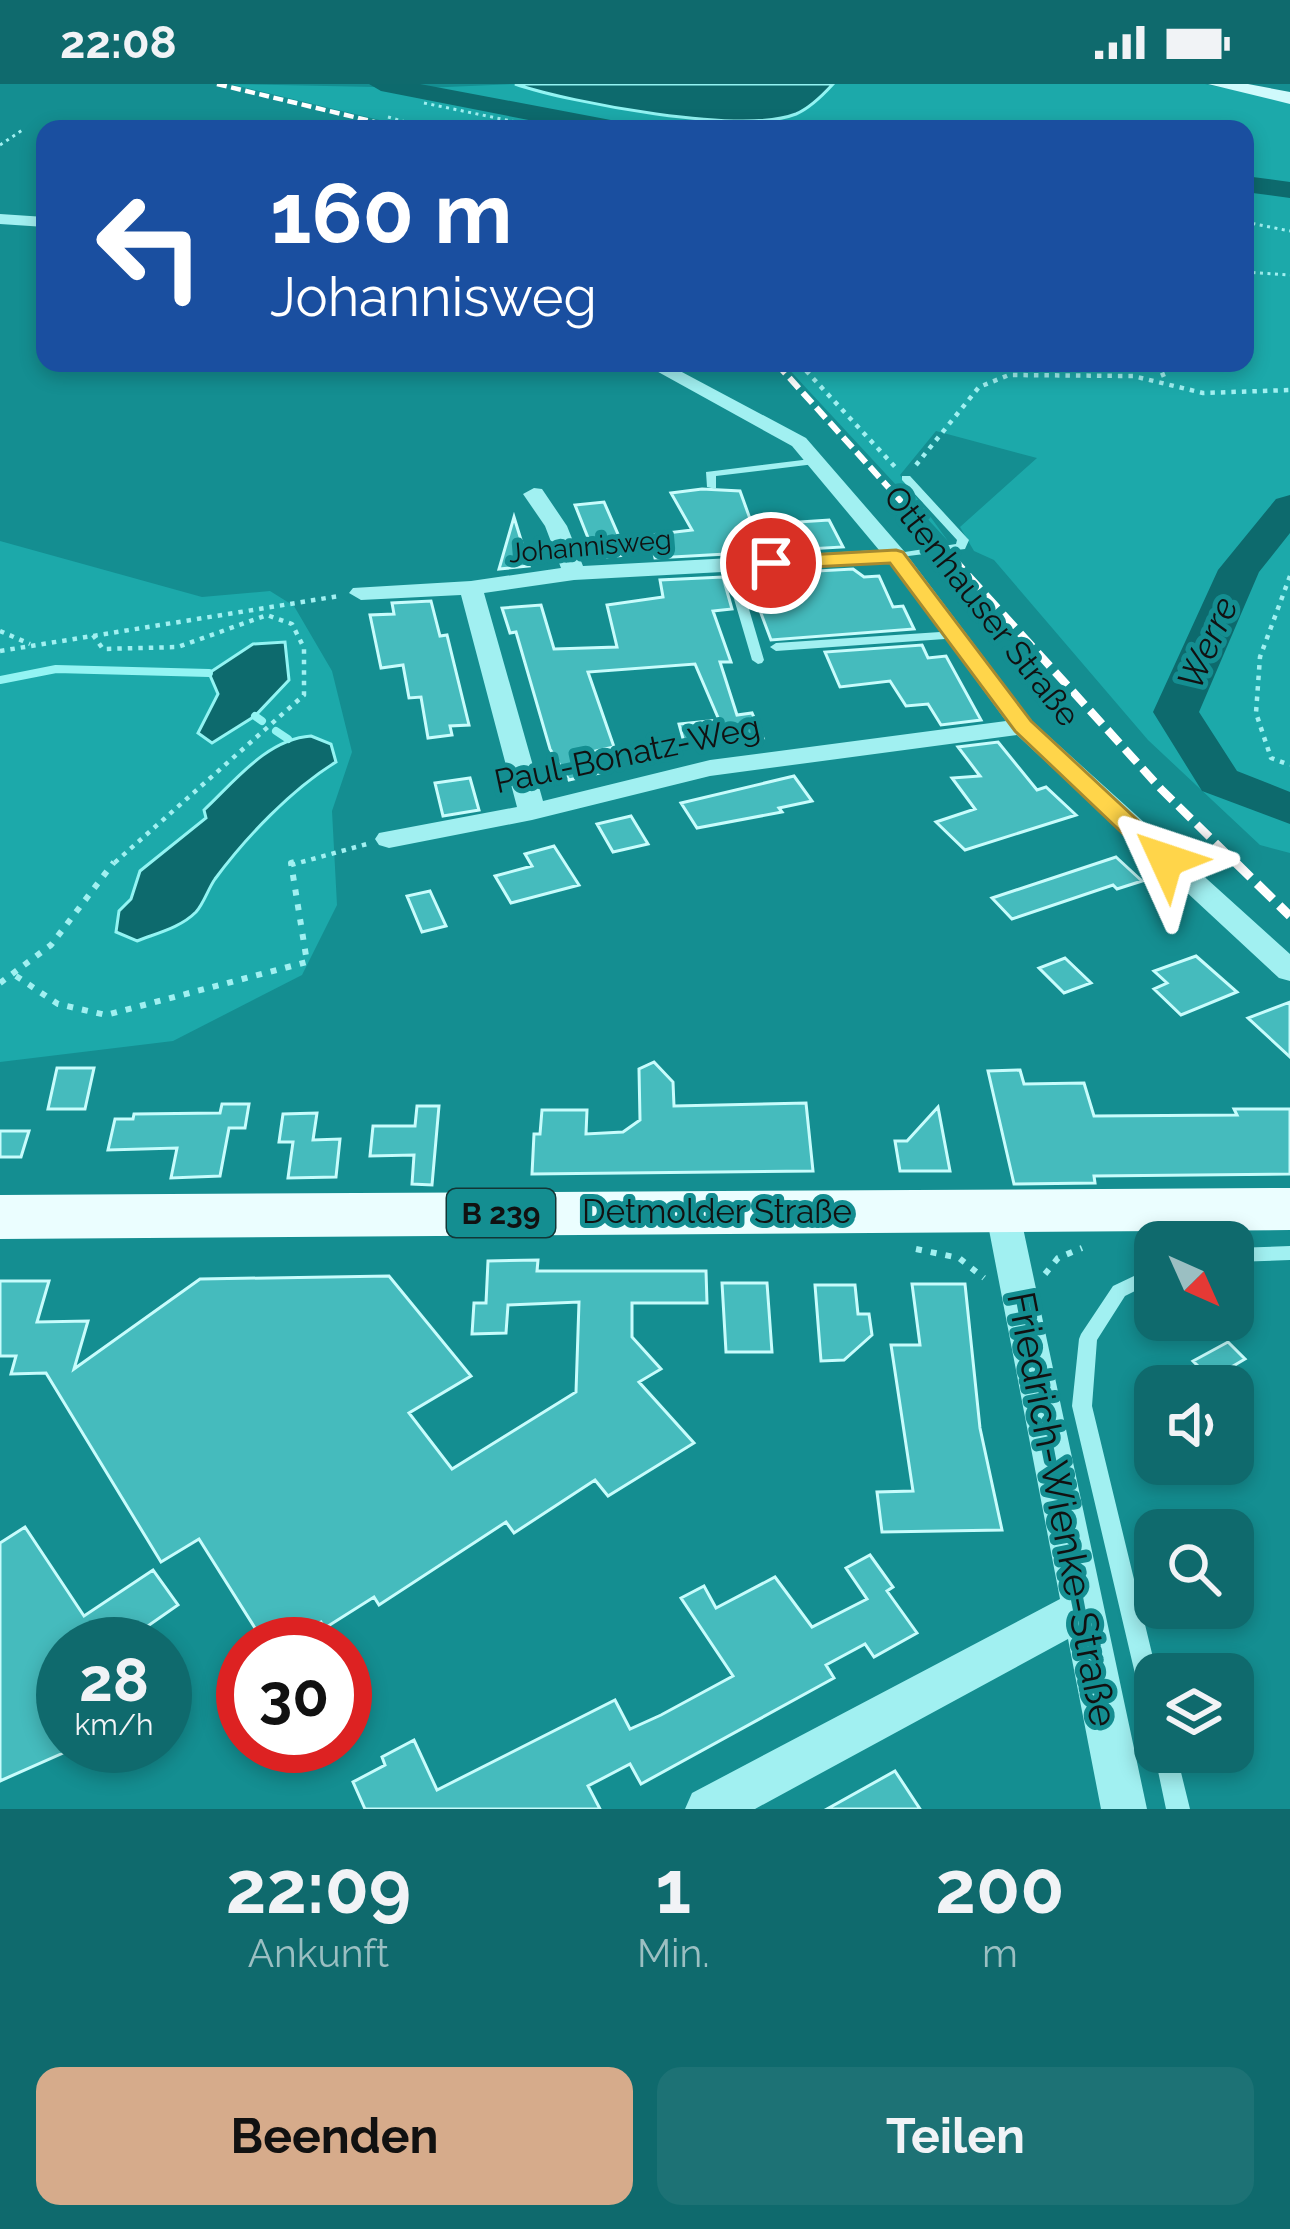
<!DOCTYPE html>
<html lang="de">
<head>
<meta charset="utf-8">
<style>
  :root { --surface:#0f6a6d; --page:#1d7275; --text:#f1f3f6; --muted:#9bbfc2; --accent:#d6ab8b }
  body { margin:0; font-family:Raleway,sans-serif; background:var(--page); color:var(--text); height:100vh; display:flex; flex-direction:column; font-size:45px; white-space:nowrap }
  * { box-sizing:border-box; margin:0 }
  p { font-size:39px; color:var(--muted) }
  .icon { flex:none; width:66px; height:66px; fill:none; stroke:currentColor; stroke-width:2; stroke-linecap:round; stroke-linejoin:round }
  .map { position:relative; height:1725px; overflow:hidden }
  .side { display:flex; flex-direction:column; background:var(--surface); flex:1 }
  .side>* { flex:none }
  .hud { position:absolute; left:36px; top:36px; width:1218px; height:252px; border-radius:24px; box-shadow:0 6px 18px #0003; background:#1a4fa0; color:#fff; overflow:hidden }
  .needle { width:78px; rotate:135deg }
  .controls { position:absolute; left:1134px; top:1137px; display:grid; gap:24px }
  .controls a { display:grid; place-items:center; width:120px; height:120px; border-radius:24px; background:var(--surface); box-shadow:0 6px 18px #0003; font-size:60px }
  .speed { position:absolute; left:36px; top:1533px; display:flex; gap:24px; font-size:60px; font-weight:700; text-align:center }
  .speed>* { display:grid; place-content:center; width:156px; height:156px; border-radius:50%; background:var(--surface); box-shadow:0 6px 18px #0003; line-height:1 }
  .speed small { font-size:30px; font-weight:400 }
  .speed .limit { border:18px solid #d22; background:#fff; color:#111 }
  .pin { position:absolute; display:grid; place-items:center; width:102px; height:102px; color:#fff; margin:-51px; border:6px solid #fff; border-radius:50%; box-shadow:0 3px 12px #0007 }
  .me { position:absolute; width:132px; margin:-66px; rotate:312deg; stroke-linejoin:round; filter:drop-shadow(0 0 9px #0008) }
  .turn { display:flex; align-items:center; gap:42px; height:252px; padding:0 36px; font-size:54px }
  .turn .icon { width:156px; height:156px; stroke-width:2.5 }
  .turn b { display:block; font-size:84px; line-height:102px }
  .eta { display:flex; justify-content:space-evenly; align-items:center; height:204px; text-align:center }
  .eta b { font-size:72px; font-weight:700; line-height:84px }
  .action { display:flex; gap:24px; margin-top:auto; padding:24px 36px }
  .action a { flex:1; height:138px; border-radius:24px; background:var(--accent); color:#111; font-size:48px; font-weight:700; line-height:138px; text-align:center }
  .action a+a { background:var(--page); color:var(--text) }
  .status { display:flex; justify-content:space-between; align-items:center; height:84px; padding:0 60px; background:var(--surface); direction:ltr }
  .status svg { height:33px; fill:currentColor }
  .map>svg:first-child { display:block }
</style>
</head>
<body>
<div class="status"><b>22:08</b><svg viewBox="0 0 49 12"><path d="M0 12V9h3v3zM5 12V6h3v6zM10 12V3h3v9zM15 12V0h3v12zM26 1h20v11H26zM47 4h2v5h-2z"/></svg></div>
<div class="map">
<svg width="1290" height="1725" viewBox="0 0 1290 1725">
  <rect width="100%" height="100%" fill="#148e91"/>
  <path fill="#1ca9aa" d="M230,0L424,4L515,0L682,33L767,34L796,29L833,0H1205L1290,17V769L1260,761L1148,656L994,476L974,467L960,443L1037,374L936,347L900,391L948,457L783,279H1245V45H417Z
    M0,457L202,513L270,507L294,522L332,587L352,668L332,727L337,821L302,891L173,957L0,978Z"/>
  <path fill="#0d6a6d" stroke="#93f4f3" stroke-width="3" d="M515,0H833C823,11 810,24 796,30C742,51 571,19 515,0Z
    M285,558L289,596L255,632L212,659L198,649L218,610L209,589L253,560Z
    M311,652L331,660L336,678C292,705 246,753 215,795C208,805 204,819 196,828C180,844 157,849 137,857L116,848L119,827L131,815L140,787L206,734L204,726C235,697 267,655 311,652Z"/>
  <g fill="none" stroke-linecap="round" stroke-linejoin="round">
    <path stroke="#93f4f3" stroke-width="8" d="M0,596L56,585L209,589
      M255,632L262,637
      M276,647L288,655"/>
    <path fill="#0d6a6d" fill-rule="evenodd" d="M369,0H420L616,37L629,45H575L381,7Z
      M1245,92L1290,98V114L1245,108Z
      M1290,411V449L1259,488L1199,628L1237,687L1290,708V740L1202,707L1153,628L1218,486L1276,415Z"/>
  </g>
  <path fill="#45bbbd" stroke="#c8fcfc" stroke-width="3" d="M702,405L740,407L762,468L655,474L650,451L692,446L671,409Z
    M604,418L627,471L596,474L575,421Z
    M514,433L529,482L499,485Z
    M829,436L843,463L808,465L798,438Z
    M853,485L864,493L879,492L893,523L903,522L914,545L771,556L759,524H753L744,491Z
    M723,493L732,525L713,527L731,578H720L737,631L752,629L763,654L685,662L679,640L719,636L695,580L588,588L614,663L591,668L604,688L569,696L550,665L516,548L510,549L502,524L541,521L554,565L617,563L607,521L663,513L660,496Z
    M431,517L440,552L447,551L469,641L450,642L452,651L428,654L421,613L409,614L403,581L381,584L370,531L394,530L392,519Z
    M922,561L928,574L946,572L981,636L941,641L928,620L906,622L890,597L840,603L825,568Z
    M998,658L1037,706L1046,703L1076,731L965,766L936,738L975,725L952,694L980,692L958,663Z
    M794,692L812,717L779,724L782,728L697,744L681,719Z
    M470,694L479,726L443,732L435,699Z
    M631,732L648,760L613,768L597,740Z
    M554,762L579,801L511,819L495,792L532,782L525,770Z
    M1116,773L1142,797L1117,805L1113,801L1012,835L992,814Z
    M430,807L446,842L422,848L407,812Z
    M1196,872L1237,908L1181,931L1154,905L1167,899L1154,887Z
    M1065,874L1091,899L1064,909L1039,884Z
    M1290,918V973L1248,934Z
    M654,978L673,998L674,1022L806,1019L813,1087L532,1090L534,1050H540L542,1026H587L586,1050L623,1048L640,1036L639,985Z
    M57,984H94L85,1025H48Z
    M1020,986L1024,1000L1084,999L1094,1032L1237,1031L1234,1025H1290V1090L1094,1092L1095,1099L1014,1100L988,987Z
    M222,1020H249L245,1044H229L220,1092L171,1094L177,1064L108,1066L115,1035H133L134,1030L220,1029Z
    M417,1022H439L432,1101L412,1100L414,1071L370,1072L373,1042H415Z
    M938,1023L950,1087H900L895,1057H907Z
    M317,1029L313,1056L340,1055L336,1093L288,1094L293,1058H279L283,1030Z
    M0,1047H29L21,1073H0Z
    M538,1176L537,1187H706L707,1219H632V1253L661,1285L639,1298L694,1359L608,1412L595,1396L514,1449L506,1438L379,1521L374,1513L325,1544L321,1538L286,1560H265L199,1455L161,1478L46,1289L11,1290L16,1272H0V1197H49L37,1238L88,1237L74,1285L200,1195L389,1192L471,1292L409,1329L452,1385L576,1308L579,1218L508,1221L506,1249L472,1250L474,1219H486L488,1177Z
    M722,1199H767L772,1268H726Z
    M912,1200H965L980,1344L1002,1446L882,1448L877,1408L913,1407L891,1261H920Z
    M815,1201H855L858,1230H869L872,1251L844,1276L821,1277Z
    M1228,1258L1245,1275L1211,1295L1193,1277Z
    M25,1443L84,1532L153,1486L178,1521L122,1560H63V1669L0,1697V1459Z
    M870,1471L893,1503L887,1507L917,1549L874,1573L865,1560L826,1581L834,1594L641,1700L630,1680L588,1702L600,1725H365L353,1698L385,1681L382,1673L414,1656L437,1706L615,1616L630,1645L661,1631L733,1592L681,1514L704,1502L716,1524L775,1493L812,1543L867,1515L846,1484Z
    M895,1687L920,1725H827Z"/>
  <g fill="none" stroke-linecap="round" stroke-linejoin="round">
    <path stroke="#a1f0f1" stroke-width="3" stroke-dasharray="3 4.5" stroke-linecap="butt" d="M424,19L550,45
      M388,33L431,45
      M0,61L24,45
      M1245,138L1290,147
      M1245,188L1290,191"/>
    <path stroke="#a1f0f1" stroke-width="4.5" stroke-dasharray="4.5 6" stroke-linecap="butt" d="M799,279L896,384
      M1158,279L1166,298
      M916,381L979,303L1009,291L1133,292L1203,309L1290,306
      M1290,492L1260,573L1256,629L1271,674L1290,681
      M0,547L30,560
      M93,551L103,565L178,563L267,531L292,540L304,564V611L112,781
      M0,567L339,512
      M291,781L367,760"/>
    <path stroke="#a1f0f1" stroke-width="6" stroke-dasharray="6 9" stroke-linecap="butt" d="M16,892L58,920L106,931L307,878L291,779L295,778
      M0,899L51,861L114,778
      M916,1165L959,1174L984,1194
      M1045,1190L1058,1174L1082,1164"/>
    <path fill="#a1f0f1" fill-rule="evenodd" d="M819,374L824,377L823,379L716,392V405L707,403L706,388Z
      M902,392H910L967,454L969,456L965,465L892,474V470L956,460L957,456L902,396Z
      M730,478L736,481L764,576L762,579L758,580L752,576L724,481Z
      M955,547L959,548V554L776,567L770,563L776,559Z
      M1290,1162V1176L1233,1178V1164Z
      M1155,1182V1197L1125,1212L1097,1256L1092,1322L1157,1590H1155V1639L1147,1636L1144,1628L1072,1322L1079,1255L1081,1250L1113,1202Z
      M1155,1665V1668H1176L1190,1725H1166L1154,1668Z"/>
    <path fill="#a1f0f1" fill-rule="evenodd" d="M0,130L45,133V143L0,140Z
      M642,279H665L806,354L904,467L1032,637L1290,870V897L1279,894L1017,651L710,692L532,736L389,764L379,761L375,755L379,749L517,723L461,511L361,516L349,509L353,504L471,497L561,484L545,442L523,410L534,404L542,405L567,442L583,482L879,466L792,362ZM890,479L1006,637L710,676L543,717L484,509L574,496Z
      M1002,1112L1014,1116L1019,1125L1147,1725H1101L1068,1555L755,1725H685L692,1709L1060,1515L985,1125L990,1116Z"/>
    <path fill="#cffafc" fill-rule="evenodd" d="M1208,0H1248L1290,8V20Z"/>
    <path fill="#ebfeff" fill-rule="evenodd" d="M1290,1104V1146L0,1155V1111Z"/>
    <path stroke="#fff" stroke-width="4.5" stroke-dasharray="10 4.5" stroke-linecap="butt" d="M217,0L404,45"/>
    <path stroke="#fff" stroke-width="6" stroke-dasharray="14 6" stroke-linecap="butt" d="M776,279L936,456"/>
    <path stroke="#fff" stroke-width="8" stroke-dasharray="18 8" stroke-linecap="butt" d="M933,453L1161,705L1238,781"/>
    <path stroke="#fff" stroke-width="9" stroke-dasharray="22 9" stroke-linecap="butt" d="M1235,778L1290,832"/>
  </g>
  <path fill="#ffd54a" stroke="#a68a30" stroke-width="3" d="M896,466L903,468L1031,637L1175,771L1179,776L1175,782H1157L1015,647L890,479L771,485L761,479L771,473Z"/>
  <g text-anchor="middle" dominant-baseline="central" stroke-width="10" stroke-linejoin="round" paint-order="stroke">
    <g font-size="27" fill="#111" stroke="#148e91">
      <text transform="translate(590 462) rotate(-5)">Johannisweg</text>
    </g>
    <rect fill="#148e91" stroke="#123637" stroke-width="3" x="447" y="1105" width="108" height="48" rx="9"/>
    <g font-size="30" font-weight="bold" fill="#111">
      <text x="501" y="1129">B 239</text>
    </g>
    <g font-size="33" fill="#111" stroke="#148e91">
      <text transform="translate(982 522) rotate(52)">Ottenhauser Straße</text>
      <text transform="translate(627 670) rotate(-12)">Paul-Bonatz-Weg</text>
      <text x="717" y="1127">Detmolder Straße</text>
    </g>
    <g font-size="36" font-style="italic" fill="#111" stroke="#148e91">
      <text transform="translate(1207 559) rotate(-66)">Werre</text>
    </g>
    <g font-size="39" fill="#111" stroke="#148e91">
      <text transform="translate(1063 1425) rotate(79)">Friedrich-Wienke-Straße</text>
    </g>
  </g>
</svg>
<div class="controls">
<a><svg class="needle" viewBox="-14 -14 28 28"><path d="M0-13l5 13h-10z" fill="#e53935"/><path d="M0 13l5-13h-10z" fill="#9bbfc2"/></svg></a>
<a><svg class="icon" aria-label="sound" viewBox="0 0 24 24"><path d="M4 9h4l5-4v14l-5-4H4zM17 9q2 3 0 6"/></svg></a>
<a><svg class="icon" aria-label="search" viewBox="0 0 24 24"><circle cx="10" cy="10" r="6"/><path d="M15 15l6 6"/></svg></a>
<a><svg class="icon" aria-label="layers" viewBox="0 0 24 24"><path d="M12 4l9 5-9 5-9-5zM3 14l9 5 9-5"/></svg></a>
</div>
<div class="speed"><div>28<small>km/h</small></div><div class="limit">30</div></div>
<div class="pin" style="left:771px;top:479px;background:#d93025"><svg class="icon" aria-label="arrive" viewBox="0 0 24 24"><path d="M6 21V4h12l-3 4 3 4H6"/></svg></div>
<svg class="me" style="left:1166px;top:776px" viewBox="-20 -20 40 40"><path d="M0-17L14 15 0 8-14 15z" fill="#ffd54a" stroke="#fff" stroke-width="4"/></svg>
<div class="hud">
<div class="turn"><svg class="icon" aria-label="left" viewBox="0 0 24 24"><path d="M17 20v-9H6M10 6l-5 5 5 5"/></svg><div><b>160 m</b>Johannisweg</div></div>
</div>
</div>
<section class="side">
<div class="eta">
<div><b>22:09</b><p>Ankunft</p></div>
<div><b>1</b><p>Min.</p></div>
<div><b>200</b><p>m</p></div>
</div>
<div class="action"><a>Beenden</a><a>Teilen</a></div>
</section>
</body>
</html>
